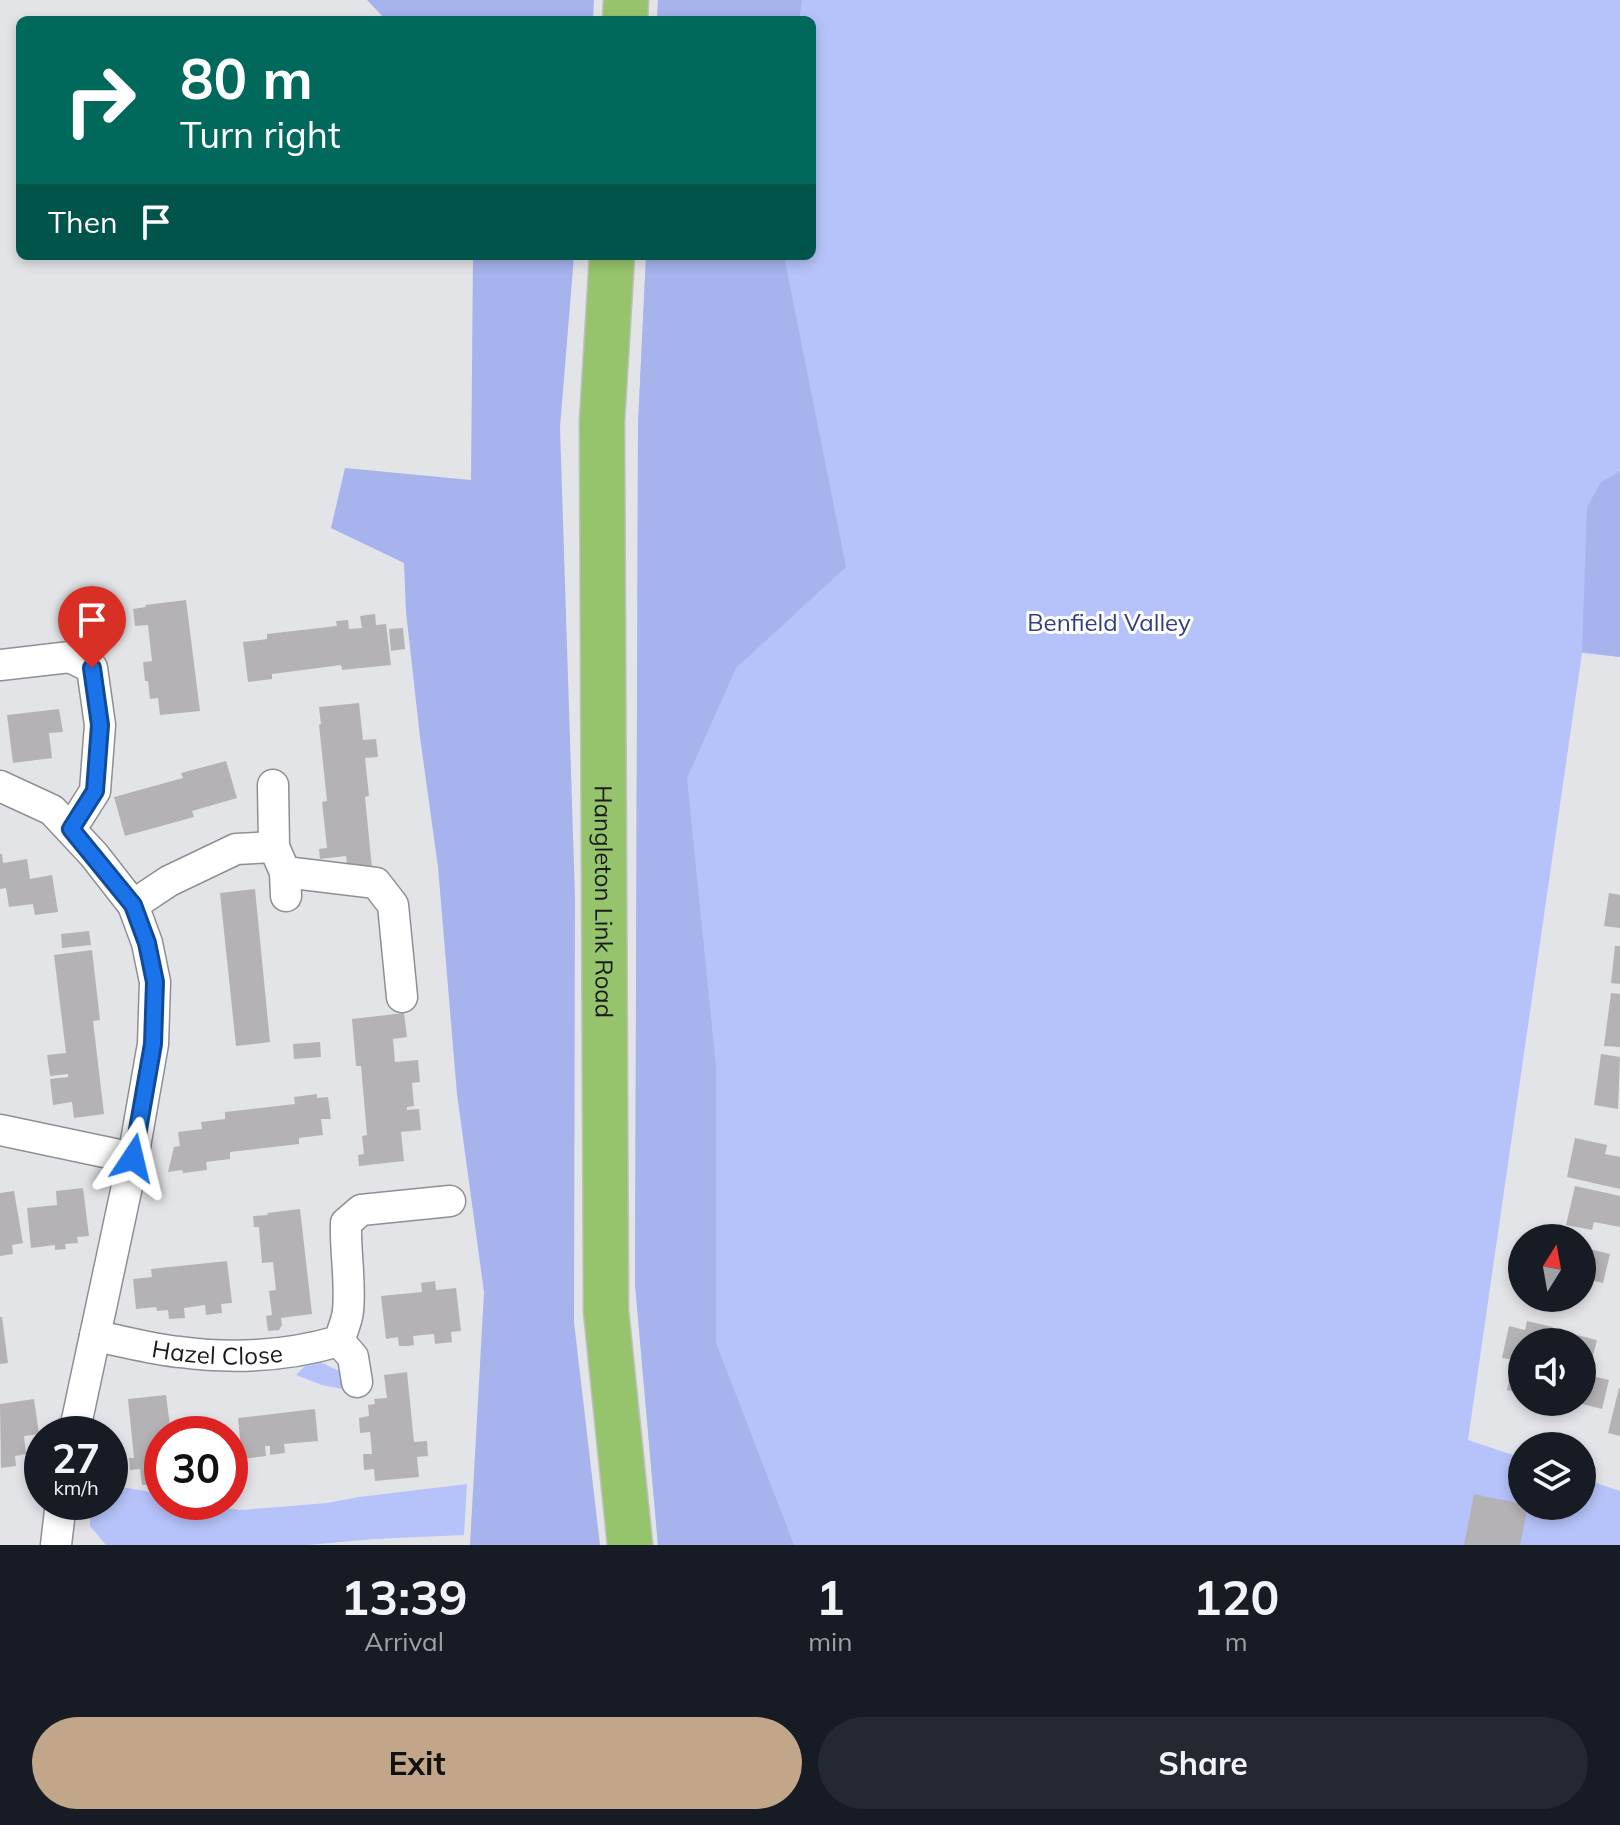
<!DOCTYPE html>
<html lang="en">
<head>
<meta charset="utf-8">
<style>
  :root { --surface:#171b24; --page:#242831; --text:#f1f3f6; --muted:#9ea1a6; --accent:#c1a68a }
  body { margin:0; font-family:Mulish,sans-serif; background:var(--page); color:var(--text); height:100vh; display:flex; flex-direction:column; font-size:30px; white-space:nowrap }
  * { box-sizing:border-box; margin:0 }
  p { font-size:26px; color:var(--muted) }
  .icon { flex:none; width:44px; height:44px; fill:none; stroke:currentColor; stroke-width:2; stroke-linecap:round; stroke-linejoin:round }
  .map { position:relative; height:1545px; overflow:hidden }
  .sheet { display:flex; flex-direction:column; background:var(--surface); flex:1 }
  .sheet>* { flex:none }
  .banner { position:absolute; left:16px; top:16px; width:800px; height:244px; border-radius:12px; box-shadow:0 4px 12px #0003; background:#00695c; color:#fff; overflow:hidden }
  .needle { width:52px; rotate:11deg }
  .buttons { position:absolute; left:1508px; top:1224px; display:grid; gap:16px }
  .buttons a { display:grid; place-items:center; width:88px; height:88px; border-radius:50%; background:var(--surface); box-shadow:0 4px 12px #0003; font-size:40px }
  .speed { position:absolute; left:24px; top:1416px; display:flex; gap:16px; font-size:40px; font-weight:700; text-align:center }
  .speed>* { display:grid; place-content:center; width:104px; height:104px; border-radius:50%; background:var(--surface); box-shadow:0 4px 12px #0003; line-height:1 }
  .speed small { font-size:20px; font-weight:400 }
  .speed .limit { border:12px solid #d22; background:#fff; color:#111 }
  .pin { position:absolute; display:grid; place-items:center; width:68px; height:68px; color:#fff; margin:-82px -34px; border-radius:50% 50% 50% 0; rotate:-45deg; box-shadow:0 0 8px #0007 }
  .pin .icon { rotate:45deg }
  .me { position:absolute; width:88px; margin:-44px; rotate:10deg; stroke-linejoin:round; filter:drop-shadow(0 0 6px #0008) }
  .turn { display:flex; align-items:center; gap:28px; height:168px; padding:0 32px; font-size:36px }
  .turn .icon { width:104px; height:104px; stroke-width:2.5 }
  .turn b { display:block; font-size:56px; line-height:68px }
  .then { display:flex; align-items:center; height:76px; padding:0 32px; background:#0003; gap:16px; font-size:30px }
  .eta { display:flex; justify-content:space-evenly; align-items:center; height:136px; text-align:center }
  .eta b { font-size:48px; font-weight:700; line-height:56px }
  .cta { display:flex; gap:16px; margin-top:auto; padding:16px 32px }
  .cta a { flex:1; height:92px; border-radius:48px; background:var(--accent); color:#111; font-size:32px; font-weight:700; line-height:92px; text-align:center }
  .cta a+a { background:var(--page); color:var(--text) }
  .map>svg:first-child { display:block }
</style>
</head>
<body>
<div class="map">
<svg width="1620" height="1545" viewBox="0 0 1620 1545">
  <rect width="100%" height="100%" fill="#e3e4e8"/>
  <path fill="#b6c3fa" d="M658,0H1620V657L1582,653L1468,1440L1522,1458V1506H1582V1478L1620,1491V1545H658L635,1284L638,425L646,256H812V20H657Z
    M320,1362L339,1371L343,1389L322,1385L296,1375L305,1366Z
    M467,1484L464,1535L375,1539L308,1545H106L90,1526V1502H110V1485L162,1494V1502H183L188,1505L242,1510L327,1503L359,1497Z"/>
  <path fill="#a6b3ec" d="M367,0H594L593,20H386Z
    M658,0H802L799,20H657Z
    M473,256H574L560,427L575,897L574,1322L600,1545H470L484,1292L457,1094L438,867L420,737L406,612L404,563L331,528L345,468L471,480Z
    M646,256H784L846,567L736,668L687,778L716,1067V1343L794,1545H658L635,1284L638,425Z
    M1620,471V657L1582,652L1587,507L1601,482Z"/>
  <path fill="#b5b2b5" d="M186,600L200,711L160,715L158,698L150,699L148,681H145L143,662L152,661L148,625L135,626L133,609L146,607L145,605Z
    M375,614L376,625L386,624L391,665L342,670L341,665L272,674V679L248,682L243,642L267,639V634L337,626L336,621L348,620L349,629L362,628L360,616Z
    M403,628L405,649L391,651L389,629Z
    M359,703L363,740L376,739L378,757L365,758L369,796L365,797L372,868L348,871L346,856L320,859L319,849L327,848L322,802L327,801L319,725L321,724L319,707Z
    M59,709L63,732L49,733L52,758L13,763L7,715Z
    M226,761L237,798L192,811L194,817L125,836L114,797L183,778L181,773Z
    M0,854H2L3,863L27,859L30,879L52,875L58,912L35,915L33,904L9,907L6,888L0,889Z
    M255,889L270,1042L236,1046L220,893Z
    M1609,893L1620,895V928L1604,926Z
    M89,931L91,945L62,948L61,934Z
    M1615,946H1620V984L1611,983Z
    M92,950L100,1020L93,1021L104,1114L74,1118L72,1102L53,1105L50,1079L68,1077V1074L50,1076L47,1055L66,1053L54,955Z
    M1611,993L1620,994V1047L1604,1046Z
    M404,1013L407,1037L393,1039L395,1062L418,1060L420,1082L412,1083L414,1106L407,1107V1110L419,1109L421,1130L401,1132L404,1161L359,1166L358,1155L364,1154L362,1136L367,1135L361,1066H356L352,1019Z
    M320,1042L321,1057L294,1059L293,1044Z
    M1601,1054L1620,1057L1618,1109L1594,1105Z
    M317,1094V1098L328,1097L331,1119H321L323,1135L299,1138V1144L230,1152V1159L206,1162L207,1170L183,1173L182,1170L168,1172L174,1147L180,1146L178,1132L202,1129L201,1122L225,1119V1112L295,1104L294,1097Z
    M1575,1138L1607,1145L1605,1154L1620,1157V1189L1567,1177Z
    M1575,1186L1620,1196V1227L1594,1222L1592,1230L1566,1225Z
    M83,1188L89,1236L77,1237L78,1243L65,1244L66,1249L55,1250V1245L31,1248L27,1208L57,1205L56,1191Z
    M14,1191L23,1243L12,1245L13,1254L0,1256V1193Z
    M300,1209L312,1314L281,1318L282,1325L279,1330L268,1331L266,1316L272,1315L269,1291L276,1290L273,1262L262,1263L259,1227H254L253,1216L268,1215L267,1213Z
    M1582,1247L1610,1254L1603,1283L1582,1278Z
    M227,1261L232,1303L221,1304L222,1313L206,1315L205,1305L184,1308L185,1318L169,1319L168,1310L157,1311L156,1307L136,1309L133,1279L152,1277L151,1269Z
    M435,1281L436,1290L456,1288L461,1331L451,1332L452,1342L435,1344L434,1334L413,1336L414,1345L407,1346H399L398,1337L386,1339L381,1296L422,1292L421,1283Z
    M0,1317H2L8,1363L0,1364Z
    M1527,1321L1553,1327L1549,1342H1522V1393L1507,1390L1514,1360L1502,1358L1509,1326L1525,1330Z
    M1569,1333L1597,1340L1588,1375L1609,1380L1602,1409L1582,1404V1342H1566Z
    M407,1372L414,1442L427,1441L428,1456L417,1457L419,1477L375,1481L374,1469L364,1470L363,1454H372L371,1441L370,1432L360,1433L359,1418L369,1416L368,1405L375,1404L374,1399L387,1398L384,1375Z
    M1619,1388H1620V1436L1608,1433Z
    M166,1395L171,1434H162V1483L142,1485L140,1469L130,1470L129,1458H134L128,1399Z
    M34,1399L39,1434L24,1436L26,1454L15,1456L16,1466L1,1468L0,1404Z
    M315,1409L318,1441L284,1444L285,1453L270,1455V1446H265L266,1456L242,1459L238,1418Z
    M1474,1494L1522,1504V1506H1528L1520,1545H1464Z"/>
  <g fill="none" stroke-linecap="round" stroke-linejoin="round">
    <g stroke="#8e8f93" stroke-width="33">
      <g id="minor">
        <path d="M0,665L70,657L92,668L100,725L95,791L71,829"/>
        <path d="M273,785L274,847"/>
        <path d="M0,786L52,810L94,855L133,905L147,943L155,982L153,1044L133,1158L74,1434"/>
        <path d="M285,872L376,883L393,905L402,997"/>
        <path d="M133,905L169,881L236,849L274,847L285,872L286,896"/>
        <path d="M0,1130L133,1158"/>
        <path id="s1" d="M95,1336C123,1341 151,1349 180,1352C233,1359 288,1356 339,1341C342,1332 347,1321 348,1311C351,1282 345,1252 346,1223L361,1210L450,1201"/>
        <path d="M339,1341L353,1357L357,1382"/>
        <path d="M56,1545L61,1502"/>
      </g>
    </g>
    <g stroke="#bfbfbf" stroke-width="47">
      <g id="highway">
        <path d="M625,20L626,0"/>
        <path id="s2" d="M612,256L602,421L606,1311L630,1545"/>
      </g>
    </g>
    <use href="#minor" stroke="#fff" stroke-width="30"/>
    <use href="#highway" stroke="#96c46c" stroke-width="44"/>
  </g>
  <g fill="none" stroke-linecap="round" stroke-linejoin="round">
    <g stroke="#114b97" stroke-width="20">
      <path id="route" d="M92,668L100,725L95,791L71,829L133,905L147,943L155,982L153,1044L133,1158"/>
    </g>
    <use href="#route" stroke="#1a73e8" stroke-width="14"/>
  </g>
  <g text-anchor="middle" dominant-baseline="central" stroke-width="6" stroke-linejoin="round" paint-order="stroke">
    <g font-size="24" fill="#343d81" stroke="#fff">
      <text x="1109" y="622">Benfield Valley</text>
    </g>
    <g font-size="24" fill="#19191b" stroke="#fff">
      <text stroke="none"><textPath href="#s2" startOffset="646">Hangleton Link Road</textPath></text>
      <text stroke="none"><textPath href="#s1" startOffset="124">Hazel Close</textPath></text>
    </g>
  </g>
</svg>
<div class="buttons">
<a><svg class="needle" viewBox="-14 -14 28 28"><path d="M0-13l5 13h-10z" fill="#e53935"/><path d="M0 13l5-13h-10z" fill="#9ea1a6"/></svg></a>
<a><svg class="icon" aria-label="sound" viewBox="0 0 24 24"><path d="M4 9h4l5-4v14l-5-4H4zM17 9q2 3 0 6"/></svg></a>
<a><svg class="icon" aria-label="layers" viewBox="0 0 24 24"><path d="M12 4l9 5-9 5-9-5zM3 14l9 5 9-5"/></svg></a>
</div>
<div class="speed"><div>27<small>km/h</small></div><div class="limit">30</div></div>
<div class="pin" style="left:92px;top:668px;background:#d93025"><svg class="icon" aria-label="arrive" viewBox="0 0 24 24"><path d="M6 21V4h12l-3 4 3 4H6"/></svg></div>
<svg class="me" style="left:133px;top:1158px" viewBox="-20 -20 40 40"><path d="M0-17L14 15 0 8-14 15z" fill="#1a73e8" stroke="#fff" stroke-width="4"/></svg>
<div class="banner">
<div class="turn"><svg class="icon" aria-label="right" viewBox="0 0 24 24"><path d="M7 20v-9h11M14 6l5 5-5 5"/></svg><div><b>80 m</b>Turn right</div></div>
<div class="then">Then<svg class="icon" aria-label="arrive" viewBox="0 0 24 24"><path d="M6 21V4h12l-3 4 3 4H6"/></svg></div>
</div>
</div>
<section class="sheet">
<div class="eta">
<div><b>13:39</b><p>Arrival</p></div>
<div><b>1</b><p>min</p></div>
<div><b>120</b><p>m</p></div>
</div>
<div class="cta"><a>Exit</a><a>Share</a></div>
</section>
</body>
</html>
